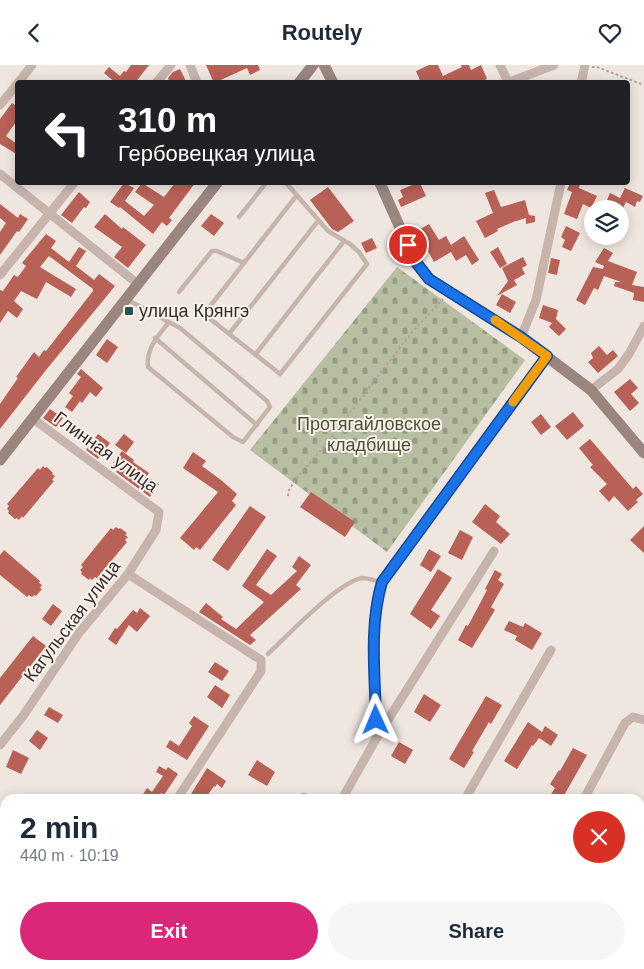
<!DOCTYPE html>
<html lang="en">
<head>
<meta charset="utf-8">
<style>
  :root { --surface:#fff; --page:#f6f6f7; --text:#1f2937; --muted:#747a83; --accent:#db2777 }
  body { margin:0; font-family:Arial,sans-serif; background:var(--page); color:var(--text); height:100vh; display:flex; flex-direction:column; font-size:19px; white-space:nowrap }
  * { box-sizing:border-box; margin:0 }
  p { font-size:16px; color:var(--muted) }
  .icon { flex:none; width:28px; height:28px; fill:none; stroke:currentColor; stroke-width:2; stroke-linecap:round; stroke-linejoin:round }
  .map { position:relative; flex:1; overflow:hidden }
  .drawer { position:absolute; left:0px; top:729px; width:645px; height:176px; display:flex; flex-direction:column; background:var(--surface); border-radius:15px 15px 0 0; box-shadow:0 2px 12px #0003 }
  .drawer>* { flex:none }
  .banner { position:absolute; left:15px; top:15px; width:615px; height:105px; border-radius:5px; box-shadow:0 2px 12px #0003; background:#202124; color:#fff; overflow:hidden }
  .buttons { position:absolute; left:584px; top:135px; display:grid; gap:10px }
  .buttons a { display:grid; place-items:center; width:45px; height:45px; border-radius:50%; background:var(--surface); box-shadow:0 2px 12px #0003; font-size:25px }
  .pin { position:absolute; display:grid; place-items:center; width:42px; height:42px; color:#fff; margin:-21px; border:2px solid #fff; border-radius:50%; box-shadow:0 1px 5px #0007 }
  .me { position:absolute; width:55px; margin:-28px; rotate:359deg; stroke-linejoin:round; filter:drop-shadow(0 0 4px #0008) }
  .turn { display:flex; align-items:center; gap:18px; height:105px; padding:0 20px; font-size:22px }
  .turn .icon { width:65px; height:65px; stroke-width:2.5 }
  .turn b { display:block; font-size:35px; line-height:42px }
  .round { display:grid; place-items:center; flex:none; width:52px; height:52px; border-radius:26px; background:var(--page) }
  .head { display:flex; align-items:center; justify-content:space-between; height:85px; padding:0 20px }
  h1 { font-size:30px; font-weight:800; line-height:38px }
  .primary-button { display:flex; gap:10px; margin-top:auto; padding:10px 20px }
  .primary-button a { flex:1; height:58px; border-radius:30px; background:var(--accent); color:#fff; font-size:20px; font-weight:800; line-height:58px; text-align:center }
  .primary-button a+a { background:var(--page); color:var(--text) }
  header { display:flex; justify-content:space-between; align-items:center; height:65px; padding:0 20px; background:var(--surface); font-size:22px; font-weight:800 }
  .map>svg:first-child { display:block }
</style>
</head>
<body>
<header><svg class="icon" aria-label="back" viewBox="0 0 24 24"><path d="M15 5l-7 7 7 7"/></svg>Routely<svg class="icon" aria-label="heart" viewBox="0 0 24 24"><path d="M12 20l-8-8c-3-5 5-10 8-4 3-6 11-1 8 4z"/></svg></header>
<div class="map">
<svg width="644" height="904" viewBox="0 0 644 904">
  <defs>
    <pattern id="cemetery-stones" width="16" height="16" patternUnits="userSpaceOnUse" patternTransform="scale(1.25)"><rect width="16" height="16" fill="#b8bea2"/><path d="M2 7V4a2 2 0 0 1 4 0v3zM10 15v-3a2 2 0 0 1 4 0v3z" fill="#969b84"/></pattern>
  </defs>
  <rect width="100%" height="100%" fill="#f0e6e0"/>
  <path fill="url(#cemetery-stones)" d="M397,202L525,295L387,487L250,385Z"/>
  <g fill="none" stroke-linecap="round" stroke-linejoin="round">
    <path stroke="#82aaa6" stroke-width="2.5" d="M640,847L644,840
      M610,904L612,900"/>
  </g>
  <path fill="#b76157" d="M131,0H149L135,18H116L104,8L109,2L120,11L124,6L126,7Z
    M206,0H258L260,5L250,10L247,3L214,18Z
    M429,0H438L443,11L462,2L461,0H469L471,5L481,0L487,14L479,18H421L416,6Z
    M180,4L187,18H170L168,13L173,7Z
    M12,38L18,42V54L6,71L18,80V90L0,79V54Z
    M124,118L134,123L125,136L144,151L154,140L135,127L142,118L164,132L175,118H195L169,153L172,155L167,161L162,157L153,169L120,142L119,143L110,137Z
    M417,118H420L426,131L401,142L398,135L403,132L400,125Z
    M570,118H580L579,123L597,131L591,143L583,139L577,154L564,149L572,127L567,125Z
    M328,122L354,156L338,167L332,164L310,135Z
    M625,123L643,131L640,137L637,136L635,142L626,137L623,143L607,135L610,128L620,133Z
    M494,125L501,142L525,135L529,150L535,151V157L526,159V153L513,157L497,164L498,166L485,173L476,156L493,148L485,128Z
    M79,127L90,137L86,143L84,142L72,158L61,150Z
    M0,139L18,153L20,149L28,154L19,167L17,166L0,190V167L6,158L0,153Z
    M105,149L122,164L123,162L146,180L128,203L114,192L122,182L94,162Z
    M211,149L224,158L214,171L201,161Z
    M429,159L439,175L446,171L451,180L464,171L479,195L472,200L466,190L456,196L451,187L434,197L417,166Z
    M566,161L580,168L571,186L562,182L565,175L561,172Z
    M46,169L56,176L51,183L69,197L79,182L86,186L76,201L94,215L99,209L115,221L46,305L0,364V339L18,313L16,312L34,287L39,292L44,285L46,286L93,226V224L49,191L40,202L76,224L71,232L46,217L37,234L21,226L14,236L23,244L17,253L8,246L0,258V225L3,226L14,210L18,212L26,201L22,198Z
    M372,173L377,183L366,188L361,178Z
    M498,182L507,199L500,203L490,187Z
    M604,183L613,188L608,196L637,207L632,220L644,222V237L633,235L634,228L614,221L615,217H621L604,211L598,225L594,223L585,240L576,235L593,202L603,204L604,201L595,197Z
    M523,192L527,200L522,203L525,209L514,215L517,220L497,231L508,216L502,203Z
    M551,193L560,195L557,210L548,208Z
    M502,229L516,237L510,248L496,240Z
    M543,240L558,245L556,254L566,264L559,271L549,262L552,258L539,253Z
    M107,274L118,282L107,298L96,290Z
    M599,281L607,290L613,285L618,291L598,308L588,297L593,293L591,288Z
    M81,304L103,323L96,332L90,327L82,338L80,336L72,347L65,342L73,331L69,328L81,312L77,309Z
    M630,314L638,323L631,329L639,338L630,346L614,327Z
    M50,344L63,353L56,362L43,353Z
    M573,347L584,361L567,375L555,361Z
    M541,349L551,362L541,370L531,357Z
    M98,369L110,378L98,394L86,385Z
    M124,369L134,377L126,388L115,380Z
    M590,374L633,424L636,421L643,429L636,435L638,437L628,446L614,431L609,437L599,426L607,419L590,402L593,400L579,383Z
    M122,386L134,395L133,397L149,408L147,411L159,419L150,432L116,407L120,402L113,398Z
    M193,387L206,396L202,401L221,415L237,429L232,436L236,440L200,485L196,482L194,485L180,473L218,427L183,403Z
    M43,401L45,403L47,402L53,408L52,409L55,411L52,415L54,416L23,453L22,451L19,455L17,453L15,454L8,448L9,446L7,444L9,441L7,439L38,403L40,405Z
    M311,427L355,457L345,472L300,442Z
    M485,439L500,451L496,457L510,469L501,479L472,457Z
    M250,441L266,452L228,506L212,495Z
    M644,461V488L630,475Z
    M116,462L119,464L120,463L127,468L125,470L128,472L125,475L127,477L97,513L95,512L92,515L90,513L89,515L81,509L82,507L80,505L83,502L81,500L111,463L113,465Z
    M460,465L473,472L462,495L448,488Z
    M267,484L277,491L256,520L271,530L297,506L292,502L299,491L311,500L296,520L301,524L250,570L256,575L250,580L199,547L206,538L223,552L221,554L236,564L264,537L242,521Z
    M429,484L441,491L431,507L420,500Z
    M4,485L40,516L39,518L42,520L40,523L42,524L36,531L34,530L32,532L29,530L27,532L0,510V490Z
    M438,504L452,513L431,545L440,551L431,564L410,549Z
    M495,505L502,509L498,515L504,519L491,542L495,545L472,583L458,575L466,560L468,561L487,525L485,524Z
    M53,539L62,546L51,561L42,554Z
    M140,543L150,551L137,567L129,560L116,580L108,574L115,563L117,564L133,545L137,548Z
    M509,556L523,562L525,558L542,568L532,585L515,575L517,571L504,565Z
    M33,571L46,581L0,640V613Z
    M215,597L229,606L222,616L208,607Z
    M215,620L230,630L222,643L207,632Z
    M424,629L441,640L430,657L414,647Z
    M486,631L502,640L491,659L489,657L472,686L474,687L464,703L449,694Z
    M49,642L63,650L58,658L44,650Z
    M194,651L209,661L187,695L166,682L170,675L179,681L192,661L189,658Z
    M528,657L542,667L545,661L558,670L551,681L539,673L533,681L532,680L517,704L504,696Z
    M37,665L48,673L40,685L29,676Z
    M399,677L413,685L405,699L391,691Z
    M573,683L587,690L562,734H548L555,723L550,719L559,705L560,706Z
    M13,685L29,693L21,709L6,702Z
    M257,695L275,707L267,721L248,710Z
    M159,701L166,705L168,702L178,709L164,730L161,728L159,731L162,734H140L147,723L152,727L163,711L156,707Z
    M207,703L226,716L222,723L217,719L215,722L214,721L205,734H188Z"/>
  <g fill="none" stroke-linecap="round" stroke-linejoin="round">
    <path stroke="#b39f98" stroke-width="2" stroke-dasharray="2.5 2.5" stroke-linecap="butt" d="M592,2H597L644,20
      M288,431L289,425L298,411L323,383L412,267L443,234
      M640,891L644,883
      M633,904L635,900"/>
    <path stroke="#c7b5ad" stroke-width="4.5" d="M286,118L328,166L350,179L359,187L367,199L280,309L204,249L297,130
      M239,152L266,118
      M179,227L212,186H217L244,198
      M126,234L180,263L267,336L270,342L243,377L233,372L148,302C146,283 158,271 169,257
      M229,269L318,156
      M155,273L257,360
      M255,290L344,176
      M268,589C287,571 338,517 362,513C368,513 376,516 381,517"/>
    <path stroke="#c7b5ad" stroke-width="9" d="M190,0L197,18
      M500,0L508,17
      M18,18L32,0
      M156,18L171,0
      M507,18L554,0
      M581,18L585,0
      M0,40L18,18
      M0,109L138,219
      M0,210L74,118
      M521,272L536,235L561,118
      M591,325L618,304L629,289L644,261
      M128,509L261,595V606L177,734
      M376,674C375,624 368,564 382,517L547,291
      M0,680L23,651L79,568L128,509L156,465L159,447L32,353
      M303,734L304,732
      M342,734L376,674L494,486
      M465,734L551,585
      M584,734L625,658L633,652L644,655
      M0,745L5,747
      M0,875L5,876
      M309,900L316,904
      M70,904L73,900
      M202,904L204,900
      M244,904L247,900
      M366,904L369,900
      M491,904L494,900"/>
    <path stroke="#9a857f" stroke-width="11" d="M324,0L333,18
      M299,18L313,0
      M380,118L415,196L429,214L521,272L591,325L644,388
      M0,395L217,118"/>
  </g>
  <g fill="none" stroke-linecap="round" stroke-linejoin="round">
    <g stroke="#114b97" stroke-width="12">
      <path id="route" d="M376,655C375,609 369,561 382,517L547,291L521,272L429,214L415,196L408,180"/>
    </g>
    <use href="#route" stroke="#1a73e8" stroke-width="9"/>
    <path stroke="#f59e0b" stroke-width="9" d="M495,255L547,291L513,337"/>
  </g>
  <rect fill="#255350" stroke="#f8f1ec" stroke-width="2" x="124" y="241" width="10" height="10" rx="2.5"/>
  <g text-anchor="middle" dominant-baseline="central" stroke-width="4" stroke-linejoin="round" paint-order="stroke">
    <g font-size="18" fill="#362d2b" stroke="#f8f1ec" text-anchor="start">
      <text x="139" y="246">улица Крянгэ</text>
    </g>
    <g font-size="18" fill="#4a5232" stroke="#f8f1ec">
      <text x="369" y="359">Протягайловское<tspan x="369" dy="21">кладбище</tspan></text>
    </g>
    <g font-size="18" fill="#362d2b" stroke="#f8f1ec">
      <text transform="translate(106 387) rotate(36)">Глинная улица</text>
      <text transform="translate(72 556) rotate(-53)">Кагульская улица</text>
    </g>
  </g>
</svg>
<div class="buttons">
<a><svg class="icon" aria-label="layers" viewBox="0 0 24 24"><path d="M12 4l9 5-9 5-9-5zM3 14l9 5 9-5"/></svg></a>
</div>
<div class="pin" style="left:408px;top:180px;background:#d93025"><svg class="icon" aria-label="arrive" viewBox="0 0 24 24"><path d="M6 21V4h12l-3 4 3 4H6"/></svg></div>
<svg class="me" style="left:376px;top:655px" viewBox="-20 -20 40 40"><path d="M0-17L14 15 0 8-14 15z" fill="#1a73e8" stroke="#fff" stroke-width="4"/></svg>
<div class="banner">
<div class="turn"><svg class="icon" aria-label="left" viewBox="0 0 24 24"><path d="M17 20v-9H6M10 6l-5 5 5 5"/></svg><div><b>310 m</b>Гербовецкая улица</div></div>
</div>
<section class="drawer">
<div class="head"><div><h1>2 min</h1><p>440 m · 10:19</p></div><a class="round" style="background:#d93025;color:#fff"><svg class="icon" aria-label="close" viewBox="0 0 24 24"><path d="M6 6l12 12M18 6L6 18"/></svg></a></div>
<div class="primary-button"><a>Exit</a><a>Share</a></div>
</section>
</div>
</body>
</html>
